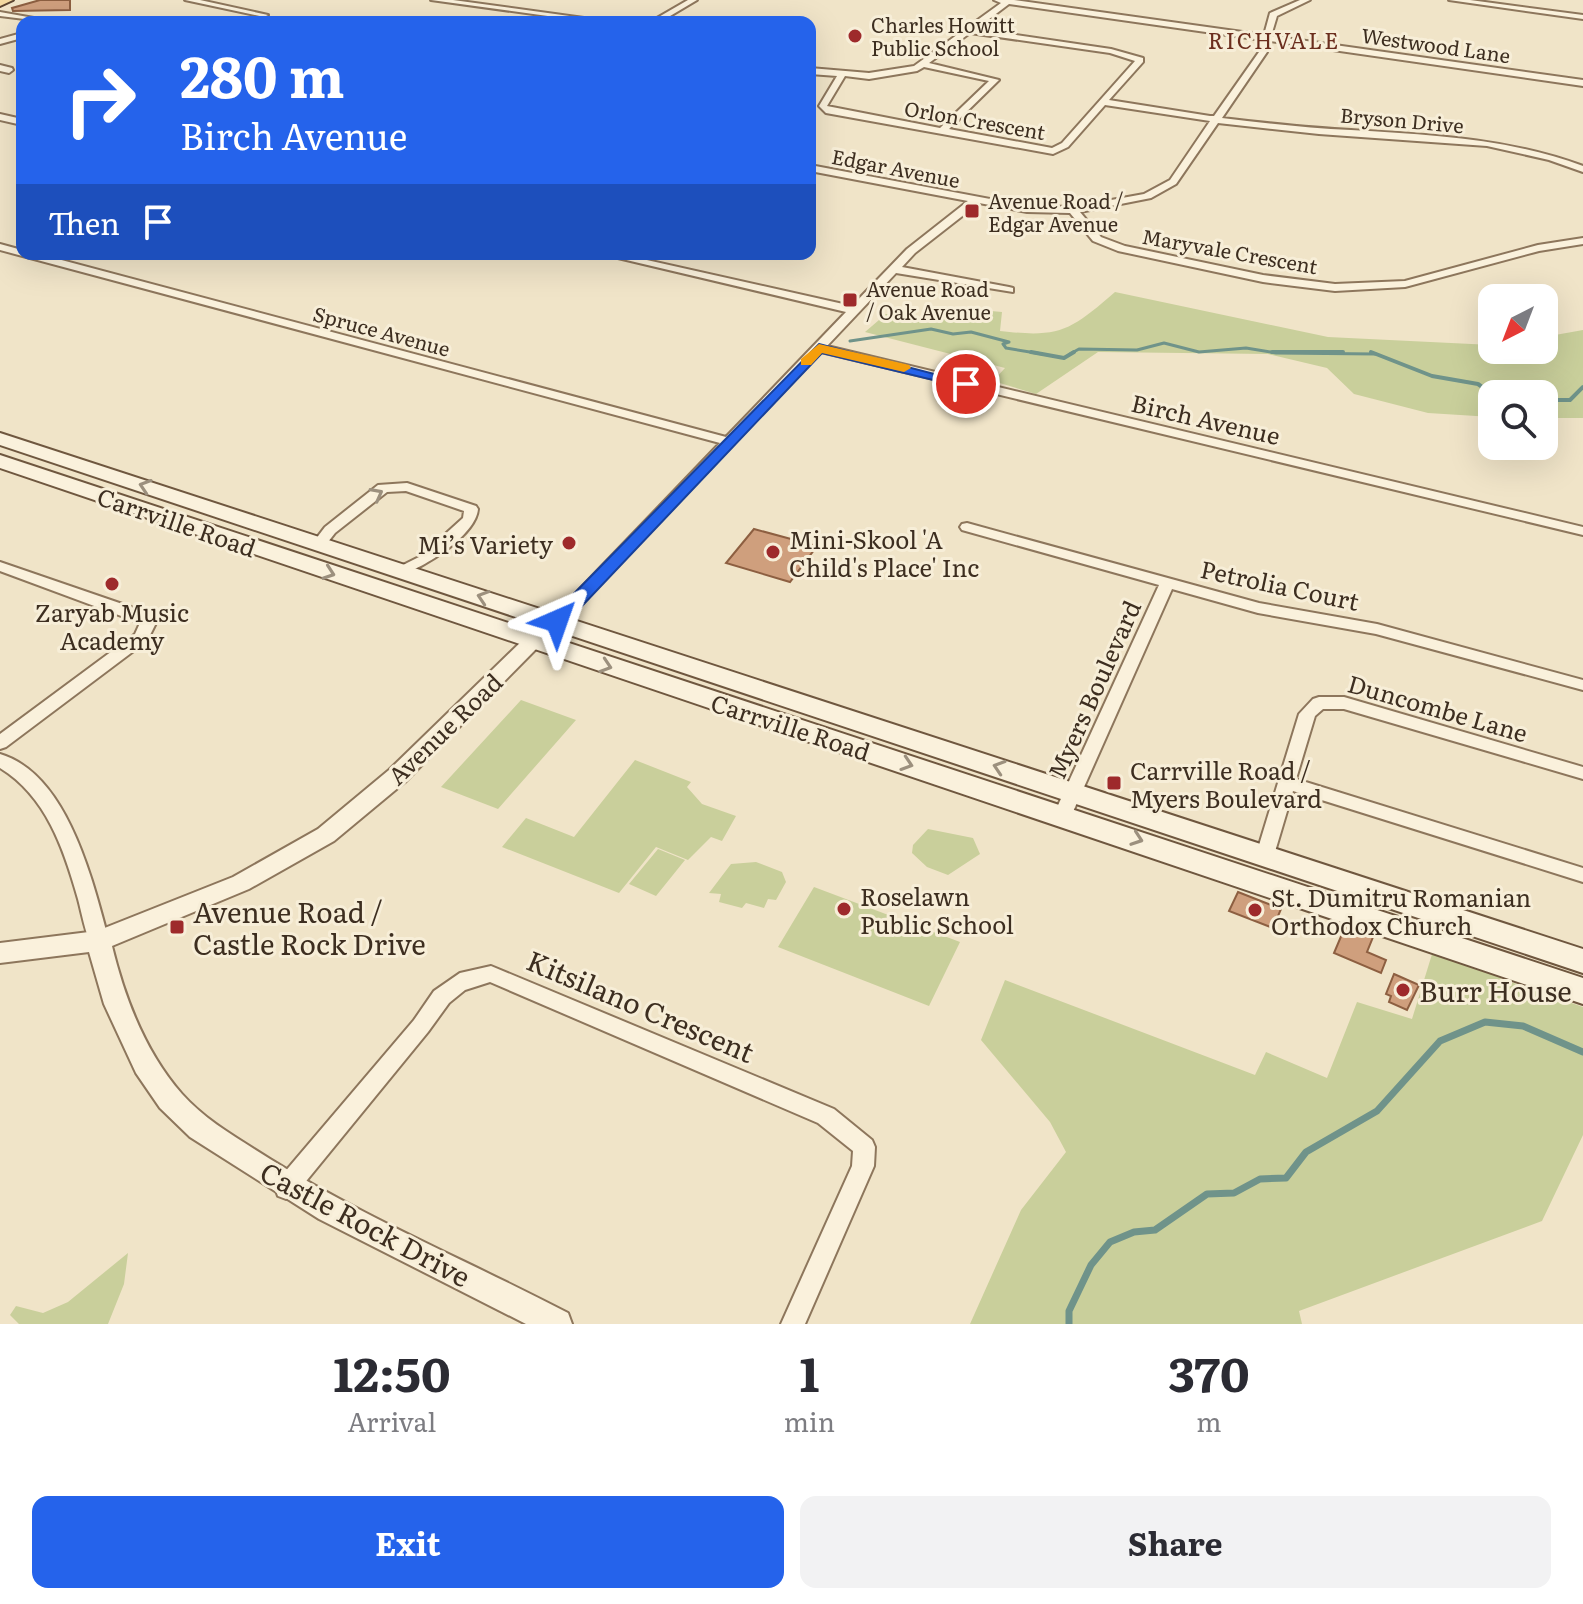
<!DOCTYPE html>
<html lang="en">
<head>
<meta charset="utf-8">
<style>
  :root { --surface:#fff; --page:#f2f2f3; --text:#2b2b33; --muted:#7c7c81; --accent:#2563eb }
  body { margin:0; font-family:Literata,serif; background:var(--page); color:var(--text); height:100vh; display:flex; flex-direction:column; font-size:30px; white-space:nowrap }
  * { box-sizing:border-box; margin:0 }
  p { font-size:26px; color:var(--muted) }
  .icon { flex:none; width:44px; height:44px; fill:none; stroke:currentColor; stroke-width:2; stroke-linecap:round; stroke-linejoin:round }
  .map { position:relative; height:1324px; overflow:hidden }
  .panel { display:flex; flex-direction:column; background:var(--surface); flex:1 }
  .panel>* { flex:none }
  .guide { position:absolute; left:16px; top:16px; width:800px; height:244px; border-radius:16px; box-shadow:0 8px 32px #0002; background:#2563eb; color:#fff; overflow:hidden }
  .needle { width:52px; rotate:222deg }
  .buttons { position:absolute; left:1478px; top:284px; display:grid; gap:16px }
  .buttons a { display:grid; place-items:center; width:80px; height:80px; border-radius:16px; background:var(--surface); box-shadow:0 8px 32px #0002; font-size:40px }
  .pin { position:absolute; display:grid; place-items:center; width:68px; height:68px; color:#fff; margin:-34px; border:4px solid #fff; border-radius:50%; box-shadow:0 2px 8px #0007 }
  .me { position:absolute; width:88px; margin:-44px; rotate:43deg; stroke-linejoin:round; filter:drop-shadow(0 0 6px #0008) }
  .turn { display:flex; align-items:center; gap:28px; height:168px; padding:0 32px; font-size:36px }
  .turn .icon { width:104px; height:104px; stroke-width:2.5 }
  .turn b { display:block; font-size:56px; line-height:68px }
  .then { display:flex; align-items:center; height:76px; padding:0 32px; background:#0003; gap:16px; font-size:30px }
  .eta { display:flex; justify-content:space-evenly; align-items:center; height:136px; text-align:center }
  .eta b { font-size:48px; font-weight:700; line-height:56px }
  .primary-button { display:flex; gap:16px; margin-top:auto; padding:16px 32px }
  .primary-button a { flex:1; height:92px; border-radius:16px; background:var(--accent); color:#fff; font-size:32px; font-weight:700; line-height:92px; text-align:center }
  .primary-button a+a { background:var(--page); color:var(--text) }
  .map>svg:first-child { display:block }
</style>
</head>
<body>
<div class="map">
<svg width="1583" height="1324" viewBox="0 0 1583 1324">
  <rect width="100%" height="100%" fill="#f0e4c8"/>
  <path fill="#c9cf9b" d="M1115,292L1328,337L1492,345V350H1544V337L1583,330V418H1544V394H1492V417L1428,413L1354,394L1327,368L1268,354L1098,352L1036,394L993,381L1005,368L865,332L886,314L931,320L980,310L1002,312L1000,331C1060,338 1070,331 1115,292Z
    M521,700L576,720L498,809L441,787Z
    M635,760L691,782L687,787L702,804L736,816L722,841L711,837L688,860L656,847L619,893L502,847L526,818L574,837Z
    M928,829L973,838L980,854L948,875L927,867L912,853L913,845Z
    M658,849L685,860L656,896L629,884Z
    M756,862L782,872L786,882L776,900L768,899L764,908L746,903L742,908L719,902L721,894L709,893L731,864Z
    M814,887L960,942L929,1006L778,947Z
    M1433,951L1470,961L1502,979L1583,1007V1135L1542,1221L1299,1311L1302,1324H970L1021,1210L1066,1152L1050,1122L981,1040L1005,980L1255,1075L1266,1052L1327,1078L1357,1002L1412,1019Z
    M128,1253L124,1284L108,1324H19L10,1315L16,1306L43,1313L68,1302Z"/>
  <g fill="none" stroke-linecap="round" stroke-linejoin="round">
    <path stroke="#6f938a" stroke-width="3" d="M850,341L931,329L953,334L971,332L1009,342L1003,344L1006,348L1042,354
      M1070,354L1079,349L1137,350L1164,343L1199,352L1246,348L1276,353L1376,354"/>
    <path stroke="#6f938a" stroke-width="4" d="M1031,352L1064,358L1074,352
      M1272,352H1343
      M1371,352L1432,376L1478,384L1492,394
      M1544,400H1570L1583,387"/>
    <path stroke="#6f938a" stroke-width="7" d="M1069,1324V1311L1091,1265L1110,1242L1134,1232L1155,1230L1207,1194L1234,1193L1260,1179L1286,1178L1306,1152L1377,1111L1440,1041L1485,1022L1523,1026L1583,1052"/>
  </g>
  <path fill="#cf9f7d" stroke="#8d5f41" stroke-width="2" d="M40,0H70V10L13,11L12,8Z
    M754,529L817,546L790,582L726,563Z
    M1238,892L1281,909L1273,928L1229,911Z
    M1345,927L1373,937L1367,952L1386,960L1381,973L1334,953Z
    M1394,974L1419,985L1407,1010L1389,1002L1391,996L1386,994Z"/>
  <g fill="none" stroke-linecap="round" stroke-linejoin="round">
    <g stroke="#8d765c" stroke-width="4">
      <path id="minor" d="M185,0H200L268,15L264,17Z
        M431,0H453L613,22H591Z
        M688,0H697L660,22H650Z
        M994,0H1014L1264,35L1270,13L1300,0H1310L1277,16L1271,36L1583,80V86L1270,41L1267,52L1222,118C1265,123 1308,128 1351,130C1431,135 1508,138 1583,166V172L1549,160L1487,146L1319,134L1218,123L1176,184L1151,198L1080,212L1101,237L1125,246L1263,275L1335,284L1405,281L1538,245L1583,238V244L1539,251L1405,287L1335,291L1263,282L1118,251L1093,241L1070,213L1027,212L979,203L915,253L902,267L1009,287L1013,288V292L896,273L827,346L1583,527V535L821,352L562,624L538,646L532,647L524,642L526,638L552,618L720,443L0,250V244L22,250V254H39L726,437L846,312L601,254H620L852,306L907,249L968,201L810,171V165L1027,206L1073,207L1144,194L1170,180L1210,121L1105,105L1068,147L1053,154L826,113L819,106L837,76L810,74V68L869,73L914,66L1001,3ZM1009,4L1262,40L1259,52L1214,116H1210L1109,100L1143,62V58L1111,49L976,29ZM970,33L1110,53L1135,61L1062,143L1052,148L949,129L999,80L929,63ZM924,67L989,81L940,128L827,106L845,76L869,79L917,71Z
        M1449,0H1470L1583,15V19Z
        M0,12L45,20L49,22L0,16Z
        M22,33V38L0,44V39Z
        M0,65L12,68L13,70L9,73L0,71Z
        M0,114L22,119V125L0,120Z
        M407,483L476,506L478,509C476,535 424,568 400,575L393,570L421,556L463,518L464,511L406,491L387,492L335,533L324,547H314L312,544L325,527L378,485Z
        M967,523L1259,603L1377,624L1583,680V690L1376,634L1258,613L1172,589L1072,814L1069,819H1057L1054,814L1159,585L962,530L960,527L962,524Z
        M0,562L131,607L157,621L147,641L6,747L0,749V734L135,634L140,623L0,571Z
        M1319,697H1344L1583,767V779L1344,709H1323L1315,716L1296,779L1583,868V882L1293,791L1274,855L1272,860L1265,862L1258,860L1256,855L1299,714L1313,699Z
        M0,754C68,774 93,882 109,941L106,947L99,949L92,947C85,932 82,914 78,899C64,849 46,796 0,768Z
        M491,966L834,1109L872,1140L875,1147L874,1166L805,1324H781L852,1166L853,1151L818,1123L490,982L465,990L449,1003L428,1032L294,1196L286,1199L278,1196L275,1188L278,1180L414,1020L434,991L460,973Z"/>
    </g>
    <g stroke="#8d765c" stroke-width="4">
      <path id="tertiary" d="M532,636L542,642L539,646L405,782L334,841L249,889L112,946C125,999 145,1052 182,1094C206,1121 239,1139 270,1159C365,1218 468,1261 568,1313L572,1324H526L319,1219L190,1137L160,1108L136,1073L104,1004L89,952L0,963V943L97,931L233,877L318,829L389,770L525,638Z"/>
    </g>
    <g stroke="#6f573f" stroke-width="4">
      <path id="secondary" d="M0,433L1583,949V973L0,445Z
        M0,455L1583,978V1004L0,468Z"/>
    </g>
    <g stroke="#5b4430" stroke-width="4">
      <path id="primary" d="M0,0H13L0,6Z"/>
    </g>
    <use href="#minor" fill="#faf1dc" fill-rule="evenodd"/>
    <use href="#tertiary" fill="#faf1dc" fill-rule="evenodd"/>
    <use href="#secondary" fill="#faf1dc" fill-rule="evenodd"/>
    <use href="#primary" fill="#f3d9a0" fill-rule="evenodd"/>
  </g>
  <defs><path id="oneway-chevron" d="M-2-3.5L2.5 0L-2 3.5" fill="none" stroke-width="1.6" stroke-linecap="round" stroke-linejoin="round" transform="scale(2)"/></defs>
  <g stroke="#9c907e">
    <use href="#oneway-chevron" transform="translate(145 486) rotate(-162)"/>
    <use href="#oneway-chevron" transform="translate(377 494) rotate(-28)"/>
    <use href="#oneway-chevron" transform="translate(329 573) rotate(19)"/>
    <use href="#oneway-chevron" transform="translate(483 597) rotate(-162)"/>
    <use href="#oneway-chevron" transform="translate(606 666) rotate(18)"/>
    <use href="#oneway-chevron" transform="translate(907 764) rotate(18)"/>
    <use href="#oneway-chevron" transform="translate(999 767) rotate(-162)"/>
    <use href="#oneway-chevron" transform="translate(1137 839) rotate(19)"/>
  </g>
  <path fill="#2563eb" stroke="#184099" stroke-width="2" d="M819,344L973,384L966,388L822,353L564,625H551V617Z"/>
  <path fill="#f59e0b" d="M819,344L909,365L911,368L904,372L822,353L811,365H801V359Z"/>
  <g fill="#9e2a2b" stroke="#f7eed8" stroke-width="3">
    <circle cx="855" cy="36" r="8"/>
    <rect x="964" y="203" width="16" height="16" rx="4"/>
    <rect x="842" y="292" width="16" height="16" rx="4"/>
    <circle cx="569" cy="543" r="8"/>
    <circle cx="773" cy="552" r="8"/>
    <circle cx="112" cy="584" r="8"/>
    <rect x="1106" y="775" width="16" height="16" rx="4"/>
    <circle cx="844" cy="909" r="8"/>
    <circle cx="1255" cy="910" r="8"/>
    <rect x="169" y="919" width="16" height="16" rx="4"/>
    <circle cx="1403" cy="990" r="8"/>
  </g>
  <g text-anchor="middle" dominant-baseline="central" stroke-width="6" stroke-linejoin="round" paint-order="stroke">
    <g font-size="20" fill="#3d2e20" stroke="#f7eed8" text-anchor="start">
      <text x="871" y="24">Charles Howitt<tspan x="871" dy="23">Public School</tspan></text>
      <text x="988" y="200">Avenue Road /<tspan x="988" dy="23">Edgar Avenue</tspan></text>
      <text x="866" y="288">Avenue Road<tspan x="866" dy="23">/ Oak Avenue</tspan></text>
    </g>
    <g font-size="20" fill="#3d2e20" stroke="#f7eed8">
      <text transform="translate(1436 44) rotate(8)">Westwood Lane</text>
      <text transform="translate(975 119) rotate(10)">Orlon Crescent</text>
      <text transform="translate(1402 119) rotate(5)">Bryson Drive</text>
      <text transform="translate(896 167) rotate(11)">Edgar Avenue</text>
      <text transform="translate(1230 250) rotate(10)">Maryvale Crescent</text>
      <text transform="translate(382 330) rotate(15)">Spruce Avenue</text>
    </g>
    <g font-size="22" letter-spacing="2" fill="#6b2e1e" stroke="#f7eed8">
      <text x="1274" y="39">RICHVALE</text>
    </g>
    <g font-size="24" fill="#3d2e20" stroke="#f7eed8">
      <text transform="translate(1206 418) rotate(13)">Birch Avenue</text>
      <text transform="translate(177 521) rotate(19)">Carrville Road</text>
      <text transform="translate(1280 584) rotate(12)">Petrolia Court</text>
      <text transform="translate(1093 689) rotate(-66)">Myers Boulevard</text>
      <text transform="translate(1438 707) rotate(16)">Duncombe Lane</text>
      <text transform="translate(791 726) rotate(18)">Carrville Road</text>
      <text transform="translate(444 728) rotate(-44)">Avenue Road</text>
    </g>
    <g font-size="24" fill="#3d2e20" stroke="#f7eed8" text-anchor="start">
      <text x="789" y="538">Mini-Skool 'A<tspan x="789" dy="28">Child's Place' Inc</tspan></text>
      <text x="553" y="543" text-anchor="end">Mi’s Variety</text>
      <text x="112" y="611" text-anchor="middle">Zaryab Music<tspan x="112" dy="28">Academy</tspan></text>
      <text x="1130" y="769">Carrville Road /<tspan x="1130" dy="28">Myers Boulevard</tspan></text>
      <text x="860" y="895">Roselawn<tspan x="860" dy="28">Public School</tspan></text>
      <text x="1271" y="896">St. Dumitru Romanian<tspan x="1271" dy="28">Orthodox Church</tspan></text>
    </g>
    <g font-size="28" fill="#3d2e20" stroke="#f7eed8" text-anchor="start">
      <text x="193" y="911">Avenue Road /<tspan x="193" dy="32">Castle Rock Drive</tspan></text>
      <text x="1419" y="990">Burr House</text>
    </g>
    <g font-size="28" fill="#3d2e20" stroke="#f7eed8">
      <text transform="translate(641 1005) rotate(23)">Kitsilano Crescent</text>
      <text transform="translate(366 1223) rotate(28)">Castle Rock Drive</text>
    </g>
  </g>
</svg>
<div class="buttons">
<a><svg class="needle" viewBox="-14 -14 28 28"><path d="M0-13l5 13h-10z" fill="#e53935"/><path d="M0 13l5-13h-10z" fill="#7c7c81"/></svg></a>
<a><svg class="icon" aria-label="search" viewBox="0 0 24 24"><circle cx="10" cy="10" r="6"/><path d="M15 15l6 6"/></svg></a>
</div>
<div class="pin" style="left:966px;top:384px;background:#d93025"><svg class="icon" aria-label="arrive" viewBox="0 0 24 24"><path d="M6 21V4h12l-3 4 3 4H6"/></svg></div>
<svg class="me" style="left:557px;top:621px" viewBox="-20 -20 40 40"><path d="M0-17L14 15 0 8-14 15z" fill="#2563eb" stroke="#fff" stroke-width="4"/></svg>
<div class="guide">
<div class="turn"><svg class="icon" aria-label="right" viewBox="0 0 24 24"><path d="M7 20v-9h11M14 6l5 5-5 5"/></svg><div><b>280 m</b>Birch Avenue</div></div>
<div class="then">Then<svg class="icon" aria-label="arrive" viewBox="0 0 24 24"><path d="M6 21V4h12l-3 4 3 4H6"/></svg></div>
</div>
</div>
<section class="panel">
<div class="eta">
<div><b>12:50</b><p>Arrival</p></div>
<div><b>1</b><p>min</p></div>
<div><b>370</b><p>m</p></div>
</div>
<div class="primary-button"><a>Exit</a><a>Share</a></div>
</section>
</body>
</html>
